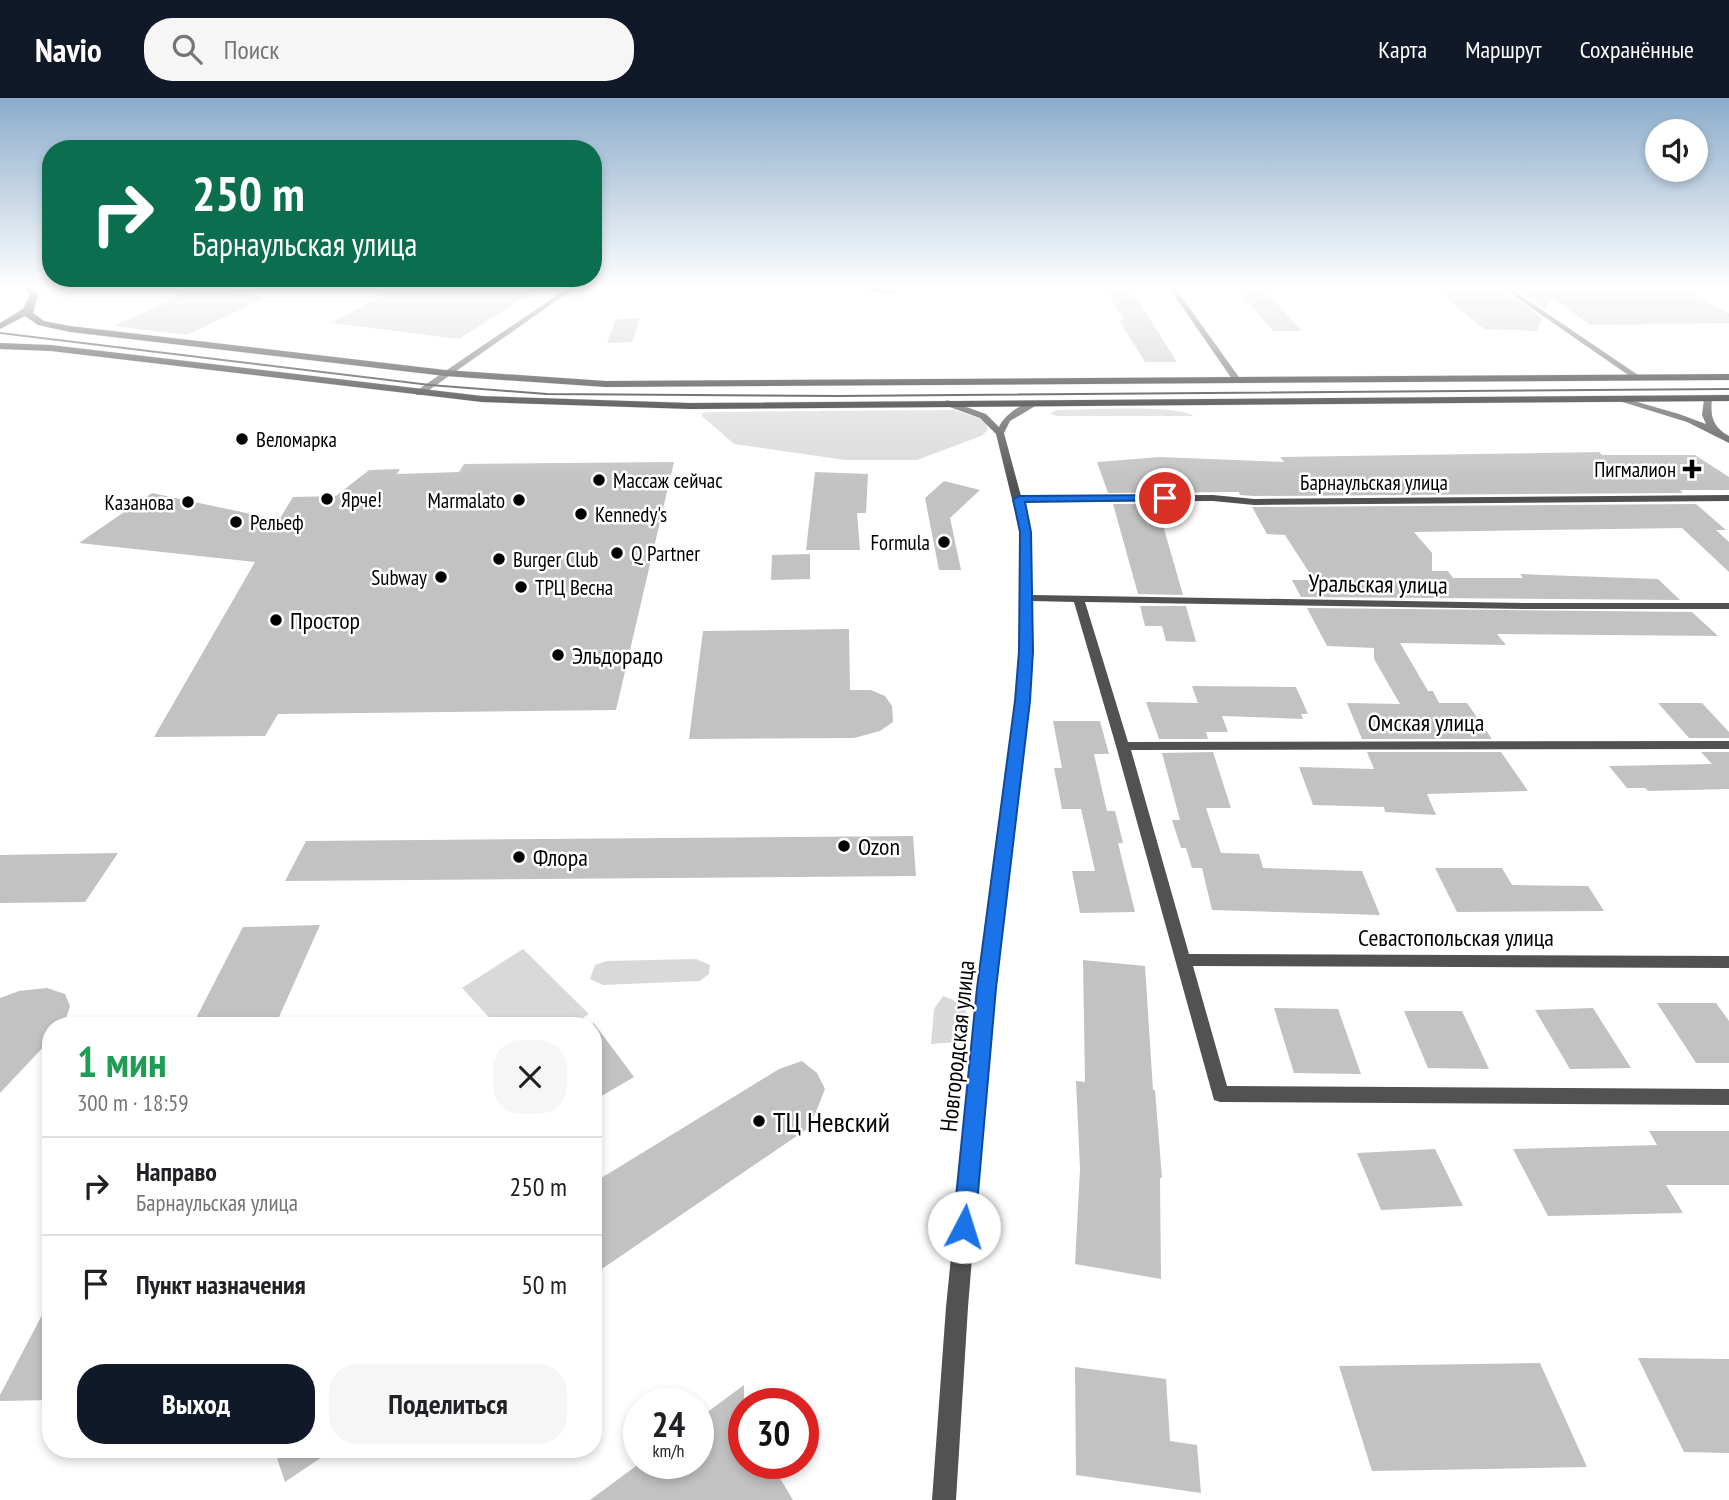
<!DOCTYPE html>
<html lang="ru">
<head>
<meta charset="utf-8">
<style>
  :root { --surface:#fff; --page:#f6f6f6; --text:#202124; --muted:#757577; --line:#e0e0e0; --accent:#111827 }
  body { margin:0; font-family:"PT Sans Narrow",sans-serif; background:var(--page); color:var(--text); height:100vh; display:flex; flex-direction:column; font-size:26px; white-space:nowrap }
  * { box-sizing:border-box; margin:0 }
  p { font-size:23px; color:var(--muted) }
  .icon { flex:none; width:38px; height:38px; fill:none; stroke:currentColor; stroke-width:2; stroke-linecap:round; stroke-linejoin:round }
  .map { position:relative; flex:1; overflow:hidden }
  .sheet { position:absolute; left:42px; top:919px; width:560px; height:441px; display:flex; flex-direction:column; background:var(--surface); border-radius:28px; box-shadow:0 4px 10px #0003 }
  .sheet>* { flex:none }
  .guide { position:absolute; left:42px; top:42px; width:560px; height:147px; border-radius:28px; box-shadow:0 4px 10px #0003; background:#0b6e4f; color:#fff; overflow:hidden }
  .tools { position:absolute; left:1645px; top:21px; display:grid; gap:14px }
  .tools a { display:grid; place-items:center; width:63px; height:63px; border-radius:50%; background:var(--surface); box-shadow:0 4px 10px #0003; font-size:35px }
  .speed { position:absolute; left:623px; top:1290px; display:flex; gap:14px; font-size:35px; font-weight:700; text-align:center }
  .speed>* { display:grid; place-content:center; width:91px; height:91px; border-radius:50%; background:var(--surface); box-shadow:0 4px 10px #0003; line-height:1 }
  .speed small { font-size:18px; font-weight:400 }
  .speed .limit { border:10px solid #d22; background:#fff; color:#111 }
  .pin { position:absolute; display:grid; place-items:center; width:60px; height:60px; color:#fff; margin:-30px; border:4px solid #fff; border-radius:50%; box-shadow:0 2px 7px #0007 }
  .me { position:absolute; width:77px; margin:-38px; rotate:5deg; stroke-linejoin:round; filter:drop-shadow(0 0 5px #0008) }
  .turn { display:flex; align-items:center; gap:24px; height:147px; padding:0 35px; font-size:32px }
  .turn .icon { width:91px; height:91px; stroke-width:2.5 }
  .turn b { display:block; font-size:49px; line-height:60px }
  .round { display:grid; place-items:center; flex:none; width:74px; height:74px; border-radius:28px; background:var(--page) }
  .overview { display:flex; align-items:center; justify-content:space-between; height:119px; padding:0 35px }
  h1 { font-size:42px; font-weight:600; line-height:52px; color:#1e9e55 }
  .cta { display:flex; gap:14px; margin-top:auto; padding:14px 35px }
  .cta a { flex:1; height:80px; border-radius:28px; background:var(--accent); color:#fff; font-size:28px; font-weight:600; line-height:80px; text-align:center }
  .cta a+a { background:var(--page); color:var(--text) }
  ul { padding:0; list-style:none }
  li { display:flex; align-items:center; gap:21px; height:98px; padding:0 35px; border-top:2px solid var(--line) }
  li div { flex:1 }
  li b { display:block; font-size:26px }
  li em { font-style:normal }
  header { display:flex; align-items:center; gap:42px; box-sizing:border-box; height:98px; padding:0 35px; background:var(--accent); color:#fff }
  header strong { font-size:33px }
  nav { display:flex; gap:38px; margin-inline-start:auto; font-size:24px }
  .search { width:490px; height:63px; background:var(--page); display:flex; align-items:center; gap:18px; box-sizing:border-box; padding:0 24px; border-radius:28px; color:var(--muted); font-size:26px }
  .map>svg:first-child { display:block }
</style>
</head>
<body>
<header>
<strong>Navio</strong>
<div class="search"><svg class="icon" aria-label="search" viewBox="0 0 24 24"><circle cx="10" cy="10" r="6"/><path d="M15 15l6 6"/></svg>Поиск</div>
<nav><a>Карта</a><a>Маршрут</a><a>Сохранённые</a></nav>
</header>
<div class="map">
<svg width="1729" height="1402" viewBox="0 0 1729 1402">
  <rect width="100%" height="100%" fill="#fff"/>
  <path fill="#d9d9d9" d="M954,312L979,320L987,326V333L981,338L917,362H845L734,346L702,318L703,315L711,314Z
    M1056,312C1083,312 1175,306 1194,318H1058L1050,316Z
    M523,851L589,916L572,927H496L462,890Z
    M696,861L710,867L709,876L700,883L603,887L590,881L595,867L607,863Z
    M943,898C969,906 976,921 958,944L931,946L934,911Z"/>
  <path fill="#c2c2c2" d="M195,191L265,199L187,237L114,228Z
    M395,191H537L459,241L330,225Z
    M1106,191H1131L1177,264H1145L1119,222H1124Z
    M1237,191H1264L1302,233H1273Z
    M1436,191H1502L1542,220L1537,233L1484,231Z
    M1515,191H1686L1729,215V225L1591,227L1550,199L1545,211Z
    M640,220L632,244L607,245L616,221Z
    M1599,354L1602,357H1695L1729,379V392H1680L1683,395L1254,398L1240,397L1239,394L1108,395L1097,364L1160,359L1284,364L1280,359Z
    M674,364L616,612L278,616L265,638L154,639L255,464L79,445L152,395L279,422L293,399L336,398L369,372L400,371L397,376L459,374L464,366Z
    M815,374L868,376L866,415H857L860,452H806Z
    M944,383L980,392L950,420L961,472H939L925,400Z
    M1113,406H1183V409L1160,417L1183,497L1138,496Z
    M1696,406L1726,432H1716L1729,444V474L1682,430L1414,434L1432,455V473H1448L1453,480H1523L1520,476L1658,481L1680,502L1301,499L1292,482H1314L1285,437L1267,436L1252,409Z
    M810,456V481L771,482L772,457Z
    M1140,508H1186L1196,544L1166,543L1162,528H1145Z
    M1307,510L1692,514L1718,538L1497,536L1506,547L1400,545L1428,593H1433L1439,605H1467L1492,641H1362L1347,605L1400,606L1374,561V550L1327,548Z
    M849,531L850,592H871L885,598L892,608L893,624L880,633L854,640L689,641L703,533Z
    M1192,588L1296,589L1308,616H1301L1303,621L1222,618L1228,634H1206L1208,641H1159L1146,604L1198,605Z
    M1658,605H1702L1729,634V640H1689Z
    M1053,623H1100L1109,656H1094L1107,713H1115L1123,745H1118L1135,814L1080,815L1072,773H1095L1081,711H1062L1054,670H1062Z
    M1213,654L1231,710H1206L1221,755L1259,756L1263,770L1362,773L1380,817L1212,812L1202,770H1192L1186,750H1181L1172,722H1180L1162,655Z
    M1367,654H1501L1528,693L1427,696L1436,717L1385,714L1384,709L1313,707L1299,669L1374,671Z
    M1701,654H1729V691L1648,693L1645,690H1627L1609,668L1712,666Z
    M913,738L916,778L285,783L306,743Z
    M118,755L85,804L0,805V757Z
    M1435,770H1502L1512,787L1588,788L1604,813L1457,814Z
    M320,827L275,928H192L243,829Z
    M1083,862L1145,868L1153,992H1155L1162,1080H1160L1161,1181L1075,1166L1080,1071L1076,983L1085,984Z
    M47,890L65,896L70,908L64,927L51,928V941L0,995V900L19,893Z
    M1657,905H1716L1729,923V965H1696Z
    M1274,910L1338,911L1361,976L1294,975Z
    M1593,910L1631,970L1570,971L1535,912Z
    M1404,913H1462L1489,971L1428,970Z
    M593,924L634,979L593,1003Z
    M802,963L817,975L825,991L810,1029L593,1177V1085L779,971Z
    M1649,1033H1729V1087H1666L1683,1115L1548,1118L1513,1051L1657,1047Z
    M1435,1051L1463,1108L1381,1112L1357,1055Z
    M51,1200V1302L0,1303V1297Z
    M1638,1260L1729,1261V1355L1684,1354Z
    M1540,1265L1587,1369L1372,1373L1339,1268Z
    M1075,1269L1166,1281L1170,1343L1197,1347L1201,1395L1076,1377Z
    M744,1287V1365H771L793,1402H590L640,1365H698V1321Z
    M274,1351H334L285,1384Z"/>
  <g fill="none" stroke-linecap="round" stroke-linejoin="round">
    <g stroke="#dbdbdb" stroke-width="1">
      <path id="primary" d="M25,191H33L38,197L33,215L44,223L70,228L445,272L606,283L1729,276V282L606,289L445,278L70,234L38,227L25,218L0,231V225L23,211L30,197Z
        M0,245L51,247L482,298L690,305L1729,297V303L690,311L482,304L51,253L0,251Z"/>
    </g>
    <path fill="#525252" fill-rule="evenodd" d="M863,191H888L894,193L891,195L866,193Z
      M1170,191H1176L1241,282L1240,284H1234Z
      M1504,191H1511L1641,279L1634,281Z
      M1708,298L1712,301C1710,319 1713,329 1729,338V345L1687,324L1616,302L1620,299L1679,316L1706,326L1702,317L1704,301Z
      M947,302L986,316L999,329C1004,317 1024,303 1037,303V307L1010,323L1004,335L1021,398L1213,397L1254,401L1729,397V403L1254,407L1213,403L1022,404L1030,434L1032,497L1524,505H1729V511H1524L1085,504L1128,644L1729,643V651L1131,652L1189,856L1729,858V870L1193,868L1227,988L1729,991V1007L1220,1004L1214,1002L1116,648L1074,504L1032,503L1028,603L994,890L968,1209L956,1402H932L946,1209L978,890L1016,603L1021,500L1020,434L996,336L980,320L944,307L943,305Z"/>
    <path fill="#525252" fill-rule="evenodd" d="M566,191H573L422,297H416V293Z"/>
    <use href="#primary" fill="#000" fill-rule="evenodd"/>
    <path stroke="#000" stroke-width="2" d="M0,235L430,287L547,296L838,298L1729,291"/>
  </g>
  <linearGradient id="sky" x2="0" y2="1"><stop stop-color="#8baccb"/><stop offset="0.49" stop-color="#fff"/><stop offset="1" stop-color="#fff" stop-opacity="0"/></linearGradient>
  <rect width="1729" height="387" fill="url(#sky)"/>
  <path fill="#1a73e8" stroke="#114b97" stroke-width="2" d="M1165,397L1169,398V402L1025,404L1031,434L1033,553L1030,603L996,890L975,1129L972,1137L964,1140L956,1137L953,1129L977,890L1015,603L1019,553L1020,434L1013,401L1019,398Z"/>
  <g fill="#000" stroke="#fff" stroke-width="2.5">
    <circle cx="242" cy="341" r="7"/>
    <path d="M1688.5 360.5h7v7h7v7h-7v7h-7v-7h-7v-7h7z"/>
    <circle cx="599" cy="382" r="7"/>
    <circle cx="327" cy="401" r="7"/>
    <circle cx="519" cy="402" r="7"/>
    <circle cx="188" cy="404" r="7"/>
    <circle cx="581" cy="416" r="7"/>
    <circle cx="236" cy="424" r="7"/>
    <circle cx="944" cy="444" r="7"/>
    <circle cx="617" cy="455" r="7"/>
    <circle cx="499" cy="461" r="7"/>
    <circle cx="441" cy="479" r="7"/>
    <circle cx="521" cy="489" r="7"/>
    <circle cx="276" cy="522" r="7"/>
    <circle cx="558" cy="557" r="7"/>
    <circle cx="844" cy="748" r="7"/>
    <circle cx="519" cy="759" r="7"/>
    <circle cx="759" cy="1023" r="7"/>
  </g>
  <g text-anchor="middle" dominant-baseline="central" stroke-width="5" stroke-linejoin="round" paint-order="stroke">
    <g font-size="21" fill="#000" stroke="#fff" text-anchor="start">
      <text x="256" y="341">Веломарка</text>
      <text x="1676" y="371" text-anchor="end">Пигмалион</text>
      <text x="613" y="382">Массаж сейчас</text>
      <text x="341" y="401">Ярче!</text>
      <text x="505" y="402" text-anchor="end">Marmalato</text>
      <text x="174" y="404" text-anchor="end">Казанова</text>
      <text x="595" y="416">Kennedy's</text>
      <text x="250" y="424">Рельеф</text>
      <text x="930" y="444" text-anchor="end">Formula</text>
      <text x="631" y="455">Q Partner</text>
      <text x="513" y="461">Burger Club</text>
      <text x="427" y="479" text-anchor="end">Subway</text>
      <text x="535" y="489">ТРЦ Весна</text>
    </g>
    <g font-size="21" fill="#000" stroke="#fff">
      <text x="1374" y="384">Барнаульская улица</text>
    </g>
    <g font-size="24" fill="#000" stroke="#fff">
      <text transform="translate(1378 486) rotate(1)">Уральская улица</text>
      <text x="1426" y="624">Омская улица</text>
      <text x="1456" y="839">Севастопольская улица</text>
      <text transform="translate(957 948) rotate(-84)">Новгородская улица</text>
    </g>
    <g font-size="24" fill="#000" stroke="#fff" text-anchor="start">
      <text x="290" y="522">Простор</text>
      <text x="572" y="557">Эльдорадо</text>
      <text x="858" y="748">Ozon</text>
      <text x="533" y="759">Флора</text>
    </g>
    <g font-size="28" fill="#000" stroke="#fff" text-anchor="start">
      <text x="773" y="1023">ТЦ Невский</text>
    </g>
  </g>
</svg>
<div class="tools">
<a><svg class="icon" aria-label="sound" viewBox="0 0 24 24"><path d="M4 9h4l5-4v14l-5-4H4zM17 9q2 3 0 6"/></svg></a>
</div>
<div class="speed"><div>24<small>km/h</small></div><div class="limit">30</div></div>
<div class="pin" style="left:1165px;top:400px;background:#d93025"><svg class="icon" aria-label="arrive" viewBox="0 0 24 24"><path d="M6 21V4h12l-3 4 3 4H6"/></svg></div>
<svg class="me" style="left:964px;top:1129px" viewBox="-20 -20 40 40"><circle r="19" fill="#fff"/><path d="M0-13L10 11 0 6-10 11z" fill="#1a73e8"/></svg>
<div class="guide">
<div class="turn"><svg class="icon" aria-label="right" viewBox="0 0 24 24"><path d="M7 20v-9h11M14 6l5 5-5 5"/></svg><div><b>250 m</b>Барнаульская улица</div></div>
</div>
<section class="sheet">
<div class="overview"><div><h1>1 мин</h1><p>300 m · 18:59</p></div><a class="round"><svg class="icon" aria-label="close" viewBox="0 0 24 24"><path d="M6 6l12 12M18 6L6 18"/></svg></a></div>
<ul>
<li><svg class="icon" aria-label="right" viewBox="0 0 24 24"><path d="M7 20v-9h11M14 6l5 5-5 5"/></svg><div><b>Направо</b><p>Барнаульская улица</p></div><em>250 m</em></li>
<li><svg class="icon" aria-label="arrive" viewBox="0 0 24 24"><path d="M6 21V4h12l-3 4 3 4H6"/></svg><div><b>Пункт назначения</b></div><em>50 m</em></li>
</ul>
<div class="cta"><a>Выход</a><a>Поделиться</a></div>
</section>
</div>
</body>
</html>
